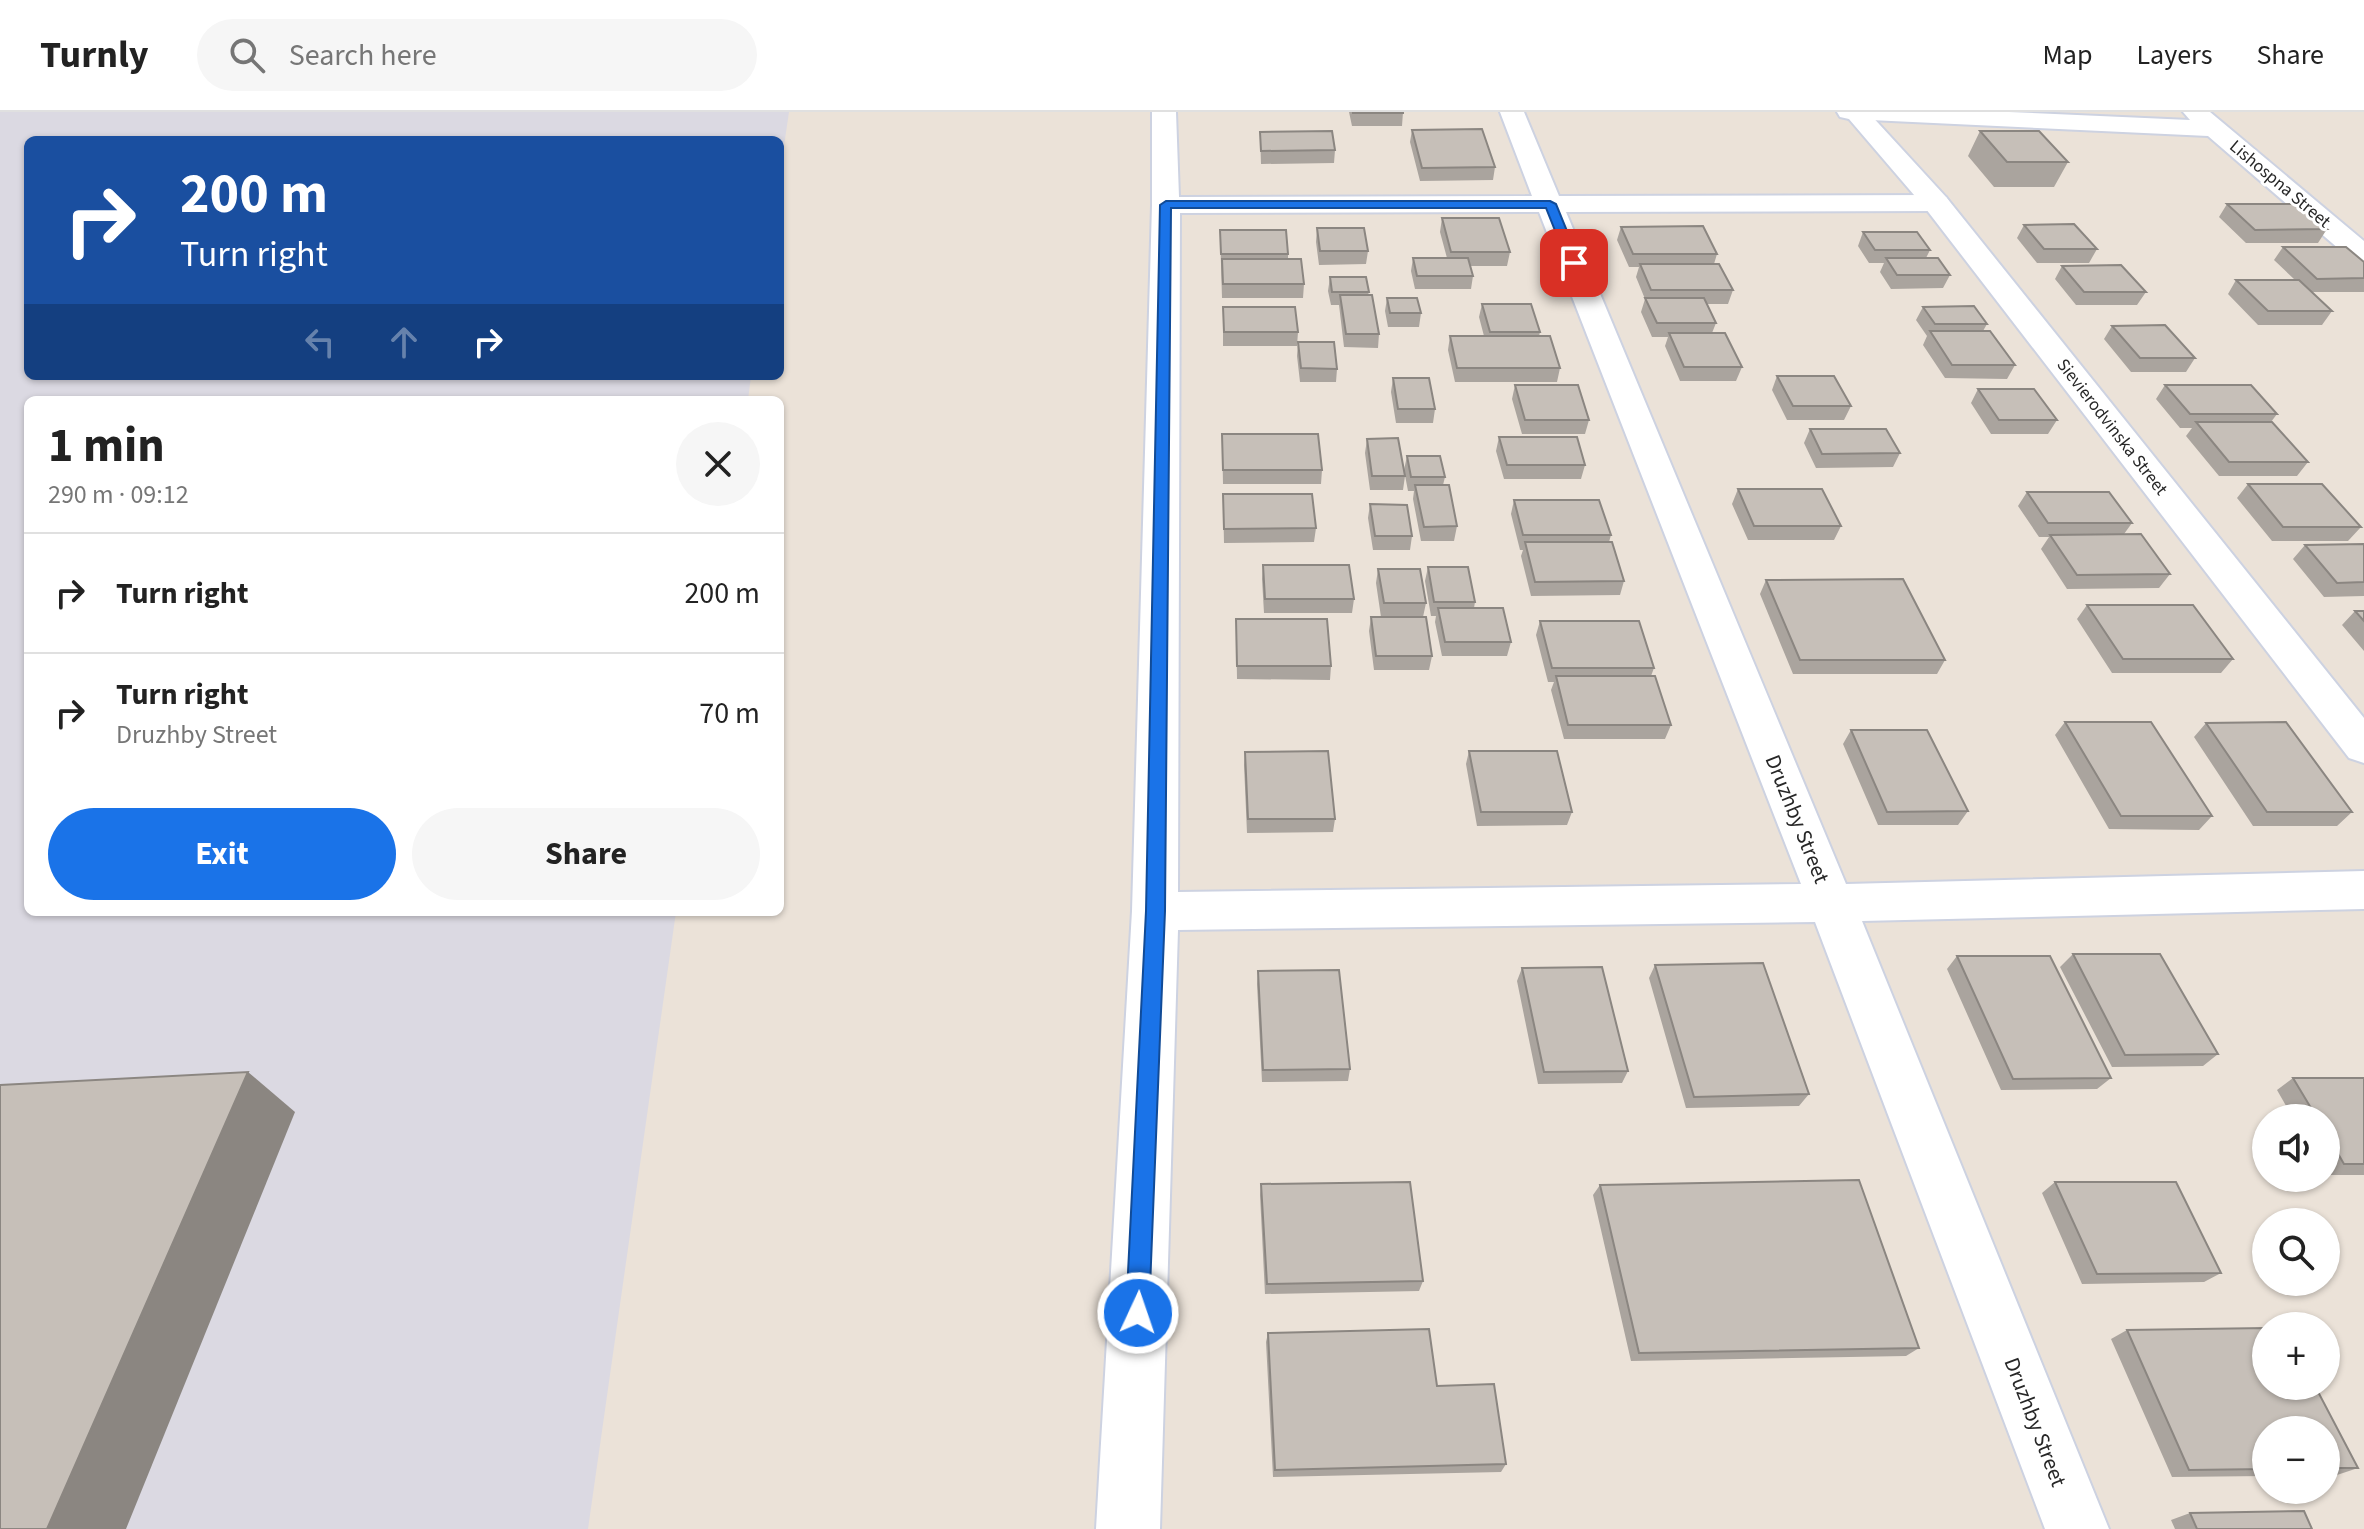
<!DOCTYPE html>
<html lang="en">
<head>
<meta charset="utf-8">
<style>
  :root { --surface:#fff; --page:#f6f6f6; --text:#222; --muted:#767676; --line:#e0e0e0; --accent:#1a73e8 }
  body { margin:0; font-family:"Source Sans 3",sans-serif; background:var(--page); color:var(--text); height:100vh; display:flex; flex-direction:column; font-size:30px; white-space:nowrap }
  * { box-sizing:border-box; margin:0 }
  p { font-size:26px; color:var(--muted) }
  .icon { flex:none; width:44px; height:44px; fill:none; stroke:currentColor; stroke-width:2; stroke-linecap:round; stroke-linejoin:round }
  .map { position:relative; flex:1; overflow:hidden }
  .details { position:absolute; left:24px; top:284px; width:760px; height:520px; display:flex; flex-direction:column; background:var(--surface); border-radius:12px; box-shadow:0 2px 6px #0004 }
  .details>* { flex:none }
  .guide { position:absolute; left:24px; top:24px; width:760px; height:244px; border-radius:12px; box-shadow:0 2px 6px #0004; background:#1a4fa0; color:#fff; overflow:hidden }
  .fabs { position:absolute; left:2252px; top:992px; display:grid; gap:16px }
  .fabs a { display:grid; place-items:center; width:88px; height:88px; border-radius:50%; background:var(--surface); box-shadow:0 2px 6px #0004; font-size:40px }
  .pin { position:absolute; display:grid; place-items:center; width:68px; height:68px; color:#fff; margin:-34px; border-radius:16px; box-shadow:0 4px 12px #0006 }
  .me { position:absolute; width:88px; margin:-44px; rotate:3deg; stroke-linejoin:round; filter:drop-shadow(0 0 6px #0008) }
  .turn { display:flex; align-items:center; gap:28px; height:168px; padding:0 24px; font-size:36px }
  .turn .icon { width:104px; height:104px; stroke-width:2.5 }
  .turn b { display:block; font-size:56px; line-height:68px }
  .lanes { display:flex; align-items:center; height:76px; padding:0 24px; background:#0003; justify-content:center; gap:40px; direction:ltr }
  .lanes .off { opacity:.35 }
  .round { display:grid; place-items:center; flex:none; width:84px; height:84px; border-radius:42px; background:var(--page) }
  .head { display:flex; align-items:center; justify-content:space-between; height:136px; padding:0 24px }
  h1 { font-size:48px; font-weight:700; line-height:60px }
  .button { display:flex; gap:16px; margin-top:auto; padding:16px 24px }
  .button a { flex:1; height:92px; border-radius:48px; background:var(--accent); color:#fff; font-size:32px; font-weight:700; line-height:92px; text-align:center }
  .button a+a { background:var(--page); color:var(--text) }
  ul { padding:0; list-style:none }
  li { display:flex; align-items:center; gap:24px; height:120px; padding:0 24px; border-top:2px solid var(--line) }
  li div { flex:1 }
  li b { display:block; font-size:30px }
  li em { font-style:normal }
  header { display:flex; align-items:center; gap:48px; box-sizing:border-box; height:112px; padding:0 40px; background:var(--surface); border-bottom:2px solid var(--line) }
  header strong { font-size:38px }
  nav { display:flex; gap:44px; margin-inline-start:auto; font-size:28px }
  .search { width:560px; height:72px; background:var(--page); display:flex; align-items:center; gap:20px; box-sizing:border-box; padding:0 28px; border-radius:44px; color:var(--muted); font-size:30px }
  .map>svg:first-child { display:block }
</style>
</head>
<body>
<header>
<strong>Turnly</strong>
<div class="search"><svg class="icon" aria-label="search" viewBox="0 0 24 24"><circle cx="10" cy="10" r="6"/><path d="M15 15l6 6"/></svg>Search here</div>
<nav><a>Map</a><a>Layers</a><a>Share</a></nav>
</header>
<div class="map">
<svg width="2364" height="1417" viewBox="0 0 2364 1417">
  <rect width="100%" height="100%" fill="#ebe2d8"/>
  <path fill="#dbd9e2" d="M0,0H789L780,61V28H28V264H751L748,288H28V800H676L588,1417H0Z"/>
  <g fill="none" stroke-linecap="round" stroke-linejoin="round">
    <g stroke="#cdd2e1" stroke-width="4">
      <path id="minor" d="M1152,0H1176L1179,85L1532,84L1500,0H1524L1559,84L1936,83L1946,85L1950,91L1946,97L1936,99L1566,100L1846,772L2364,759V797L1862,809L2109,1417H2045L1815,810L1178,818L1160,1417H1096L1132,799L1152,93ZM1539,100L1801,772L1178,780L1180,101Z
        M1837,0H2009L2190,8L2183,0H2210L2364,129V153L2354,150L2208,24L1849,7L1840,5Z"/>
    </g>
    <g stroke="#cdd2e1" stroke-width="4">
      <path id="tertiary" d="M1843,0H1868L1946,85L2364,606V651L2349,646L1926,97Z"/>
    </g>
    <use href="#minor" fill="#fff" fill-rule="evenodd"/>
    <use href="#tertiary" fill="#fff" fill-rule="evenodd"/>
  </g>
  <path fill="#aaa49e" d="M1349,0H1403L1402,14H1352Z
    M1412,18L1495,55L1493,68L1420,69L1410,30Z
    M1980,19L2068,50L2054,75H1994L1968,44Z
    M1260,20L1335,38L1334,51L1261,52Z
    M2227,92L2327,117L2318,131H2246L2219,105Z
    M1442,106L1510,140L1507,154H1470L1473,164L1471,177H1415L1411,159L1413,146H1447L1440,120Z
    M2024,113L2097,137L2089,151H2037L2017,126Z
    M1621,115L1717,142L1714,152L1733,178L1728,192H1707L1716,211L1712,221L1742,255L1736,269H1680L1665,234L1668,225H1652L1641,200L1645,187L1636,165L1639,155H1629L1617,128Z
    M1317,116L1368,139L1366,152L1319,153L1316,130Z
    M1220,118L1288,142V147L1304,172L1303,186H1222Z
    M1863,120L1930,138L1926,146L1950,163L1943,176L1891,177L1880,160L1884,151H1869L1858,134Z
    M2283,135L2364,150V180H2312L2332,199L2322,213H2258L2228,182L2236,168H2295L2274,148Z
    M2062,154L2146,180L2137,193H2076L2055,167Z
    M1330,165L1369,180L1368,183L1379,222L1378,236L1344,235L1339,193H1331L1328,179Z
    M1387,186L1421,201L1419,215H1388L1385,199Z
    M1482,192L1540,220L1539,224L1560,256L1557,270H1455L1448,238L1450,224H1484L1479,205Z
    M1223,195L1298,220L1297,234H1223Z
    M1923,195L1987,212L1983,219L2015,253L2007,267L1945,266L1923,233L1927,224L1916,208Z
    M2112,214L2195,246L2186,260H2131L2104,227Z
    M1298,230L1337,257L1336,270H1300L1297,244Z
    M1777,264L1851,294L1844,308H1787L1772,278Z
    M1393,266L1435,297L1433,311H1396L1391,280Z
    M1515,273L1589,308L1585,322H1522L1512,287Z
    M2165,273L2277,302L2271,310L2308,350L2297,364H2219L2186,324L2192,316H2180L2156,287Z
    M1978,277L2057,308L2048,322H1991L1971,291Z
    M1810,317L1900,341L1893,355L1816,356L1804,331Z
    M1222,322L1322,358L1321,372H1223Z
    M1499,325L1585,353L1581,367H1504L1496,339Z
    M1367,327L1405,364L1403,378H1370L1365,341Z
    M1407,344L1445,365L1443,373L1457,414L1454,429H1421L1413,387L1414,379H1408L1404,358Z
    M2248,372L2361,415L2348,429H2272L2237,386Z
    M1738,377L1841,414L1834,428H1748L1732,392Z
    M2027,380L2132,411L2124,422L2170,462L2159,476L2067,477L2041,437L2049,425H2039L2018,394Z
    M1223,382L1316,416L1314,430L1224,431Z
    M1514,388L1611,423L1609,430L1624,469L1620,483L1531,484L1521,444L1523,438H1520L1511,402Z
    M1370,392L1412,424L1410,438H1373L1368,406Z
    M2364,432V484L2324,485L2293,447L2305,433Z
    M1263,453L1354,487L1352,501H1264L1262,467Z
    M1428,455L1475,490L1474,496L1511,530L1507,544H1442L1435,510L1436,504H1431L1425,469Z
    M1378,457L1426,491L1423,505L1432,544L1429,558H1374L1369,519L1371,505H1381L1376,471Z
    M1766,468L1945,548L1937,562H1793L1760,482Z
    M2087,493L2233,547L2221,561H2112L2077,507Z
    M2355,499H2364V539L2342,513Z
    M1236,507L1331,554L1330,568L1237,567Z
    M1540,509L1654,556L1651,564L1671,613L1665,627H1564L1551,578L1554,570H1548L1536,523Z
    M2065,610L2212,704L2199,718L2109,717L2055,623Z
    M2206,611L2352,700L2337,714H2253L2194,625Z
    M1851,618L1968,699L1958,713H1878L1843,632Z
    M1469,639L1572,700L1567,713L1477,714L1466,652Z
    M1245,640L1335,707L1333,720L1247,721L1244,653Z
    M2073,842L2218,942L2203,954L2112,955L2060,855Z
    M1957,844L2111,966L2097,977L2001,978L1947,857Z
    M1655,853L1809,982L1799,994L1686,996L1649,866Z
    M1522,856L1628,959L1622,971L1538,972L1517,869Z
    M1258,859L1350,957L1348,969L1262,970L1257,872Z
    M2293,966H2364V1063H2326V1006H2293L2277,978Z
    M2055,1070L2221,1161L2204,1170L2082,1172L2042,1081Z
    M1261,1072L1423,1169L1419,1179L1265,1182L1260,1083Z
    M1600,1073L1919,1236L1906,1244L1631,1249L1593,1083Z
    M2266,1216V1274H2315L2358,1356L2337,1363H2326V1318H2266V1364L2172,1365L2111,1227L2127,1218Z
    M1268,1221L1437,1274L1506,1352L1501,1360L1273,1365L1266,1230Z
    M2190,1401L2312,1417H2175L2171,1408Z"/>
  <path fill="#8b8681" d="M248,960L295,1000L126,1417H47Z"/>
  <path fill="#c6bfb8" stroke="#8b8681" stroke-width="2" d="M1353,0H1403V1H1353Z
    M1482,17L1495,55L1422,56L1412,18Z
    M1332,19L1335,38L1261,39L1260,20Z
    M1980,19H2039L2068,50H2007Z
    M2227,92H2298L2327,117L2255,118Z
    M1442,106H1499L1510,140H1451Z
    M2074,112L2097,137H2044L2024,113Z
    M1703,114L1717,142H1633L1621,115Z
    M1317,116H1364L1368,139H1320Z
    M1220,118H1286L1288,142H1221Z
    M1863,120H1917L1930,138H1875Z
    M2283,135H2346L2364,150V166L2317,167Z
    M1413,146H1468L1473,164H1417Z
    M1886,146H1938L1950,163H1897Z
    M1222,147H1301L1304,172H1223Z
    M1640,152H1719L1733,178H1651Z
    M2121,153L2146,180H2084L2062,154Z
    M1330,165H1366L1369,180H1332Z
    M2236,168H2299L2332,199H2268Z
    M1340,183H1372L1379,222H1346Z
    M1387,186H1417L1421,201H1390Z
    M1645,186H1704L1716,211H1657Z
    M1482,192H1531L1540,220H1490Z
    M1974,194L1987,212H1935L1923,195Z
    M1223,195H1295L1298,220H1224Z
    M2165,213L2195,246H2140L2112,214Z
    M1930,219H1990L2015,253H1952Z
    M1669,221H1725L1742,255H1684Z
    M1450,224H1550L1560,256H1457Z
    M1298,230H1334L1337,257L1301,256Z
    M1777,264H1834L1851,294H1793Z
    M1393,266H1429L1435,297H1398Z
    M1515,273H1578L1589,308H1525Z
    M2165,273H2251L2277,302H2190Z
    M1978,277H2034L2057,308H1999Z
    M2196,310H2272L2308,350H2229Z
    M1810,317H1886L1900,341L1822,342Z
    M1222,322H1318L1322,358H1223Z
    M1499,325H1577L1585,353H1507Z
    M1398,326L1405,364H1372L1367,327Z
    M1407,344H1440L1445,365H1411Z
    M2248,372H2322L2361,415H2283Z
    M1415,373H1449L1457,414L1424,415Z
    M1738,377H1822L1841,414H1754Z
    M2027,380H2109L2132,411H2048Z
    M1223,382H1312L1316,416L1224,417Z
    M1514,388H1599L1611,423H1523Z
    M1370,392L1407,393L1412,424H1375Z
    M2141,422L2170,462L2077,463L2050,423Z
    M1525,430H1612L1624,469L1535,470Z
    M2364,432V470L2337,471L2305,433Z
    M1263,453H1349L1354,487H1265Z
    M1428,455H1468L1475,490H1434Z
    M1378,457H1420L1426,491H1384Z
    M1903,467L1945,548H1800L1766,468Z
    M2087,493H2193L2233,547H2123Z
    M1438,496H1503L1511,530H1445Z
    M2355,499H2364V509Z
    M1371,505H1426L1432,544H1376Z
    M1236,507H1327L1331,554H1237Z
    M1540,509H1639L1654,556H1552Z
    M1556,564H1655L1671,613H1568Z
    M2065,610H2151L2212,704H2121Z
    M2286,610L2352,700H2267L2206,611Z
    M1851,618H1927L1968,699L1887,700Z
    M1328,639L1335,707H1248L1245,640Z
    M1469,639H1557L1572,700H1481Z
    M2073,842H2160L2218,942L2125,943Z
    M1957,844H2050L2111,966L2013,967Z
    M1763,851L1809,982L1694,985L1655,853Z
    M1602,855L1628,959L1544,960L1522,856Z
    M1339,858L1350,957L1263,958L1258,859Z
    M248,960L47,1417H0V973Z
    M2293,966H2364V1052H2344L2326,1021V1006H2317Z
    M1859,1068L1919,1236L1639,1241L1600,1073Z
    M1410,1070L1423,1169L1267,1172L1261,1072Z
    M2055,1070H2176L2221,1161L2097,1162Z
    M2266,1216V1274H2315L2358,1356H2326V1318H2266V1357L2189,1358L2127,1218Z
    M1429,1217L1437,1274L1494,1272L1506,1352L1275,1358L1268,1221Z
    M2304,1399L2312,1417H2197L2190,1401Z"/>
  <path fill="#1a73e8" stroke="#114b97" stroke-width="2" d="M1550,89L1556,92L1580,151L1578,153L1568,151L1546,96H1171L1165,799L1149,1201L1146,1209L1138,1213L1129,1209L1126,1201L1146,799L1160,93L1166,89Z"/>
  <g text-anchor="middle" dominant-baseline="central" stroke-width="6" stroke-linejoin="round" paint-order="stroke">
    <g font-size="18" fill="#272727" stroke="#fff">
      <text transform="translate(2280 72) rotate(40)">Lishospna Street</text>
      <text transform="translate(2112 315) rotate(52)">Sievierodvinska Street</text>
    </g>
    <g font-size="22" fill="#272727" stroke="#fff">
      <text transform="translate(1797 707) rotate(68)">Druzhby Street</text>
      <text transform="translate(2035 1310) rotate(69)">Druzhby Street</text>
    </g>
  </g>
</svg>
<div class="fabs">
<a><svg class="icon" aria-label="sound" viewBox="0 0 24 24"><path d="M4 9h4l5-4v14l-5-4H4zM17 9q2 3 0 6"/></svg></a>
<a><svg class="icon" aria-label="search" viewBox="0 0 24 24"><circle cx="10" cy="10" r="6"/><path d="M15 15l6 6"/></svg></a>
<a>+</a>
<a>−</a>
</div>
<div class="pin" style="left:1574px;top:151px;background:#d93025"><svg class="icon" aria-label="arrive" viewBox="0 0 24 24"><path d="M6 21V4h12l-3 4 3 4H6"/></svg></div>
<svg class="me" style="left:1138px;top:1201px" viewBox="-20 -20 40 40"><circle r="17" fill="#1a73e8" stroke="#fff" stroke-width="3"/><path d="M0-11L8 9 0 5-8 9z" fill="#fff"/></svg>
<div class="guide">
<div class="turn"><svg class="icon" aria-label="right" viewBox="0 0 24 24"><path d="M7 20v-9h11M14 6l5 5-5 5"/></svg><div><b>200 m</b>Turn right</div></div>
<div class="lanes"><svg class="icon off" aria-label="left" viewBox="0 0 24 24"><path d="M17 20v-9H6M10 6l-5 5 5 5"/></svg><svg class="icon off" aria-label="ahead" viewBox="0 0 24 24"><path d="M12 20V5M6 11l6-6 6 6"/></svg><svg class="icon" aria-label="right" viewBox="0 0 24 24"><path d="M7 20v-9h11M14 6l5 5-5 5"/></svg></div>
</div>
<section class="details">
<div class="head"><div><h1>1 min</h1><p>290 m · 09:12</p></div><a class="round"><svg class="icon" aria-label="close" viewBox="0 0 24 24"><path d="M6 6l12 12M18 6L6 18"/></svg></a></div>
<ul>
<li><svg class="icon" aria-label="right" viewBox="0 0 24 24"><path d="M7 20v-9h11M14 6l5 5-5 5"/></svg><div><b>Turn right</b></div><em>200 m</em></li>
<li><svg class="icon" aria-label="right" viewBox="0 0 24 24"><path d="M7 20v-9h11M14 6l5 5-5 5"/></svg><div><b>Turn right</b><p>Druzhby Street</p></div><em>70 m</em></li>
</ul>
<div class="button"><a>Exit</a><a>Share</a></div>
</section>
</div>
</body>
</html>
